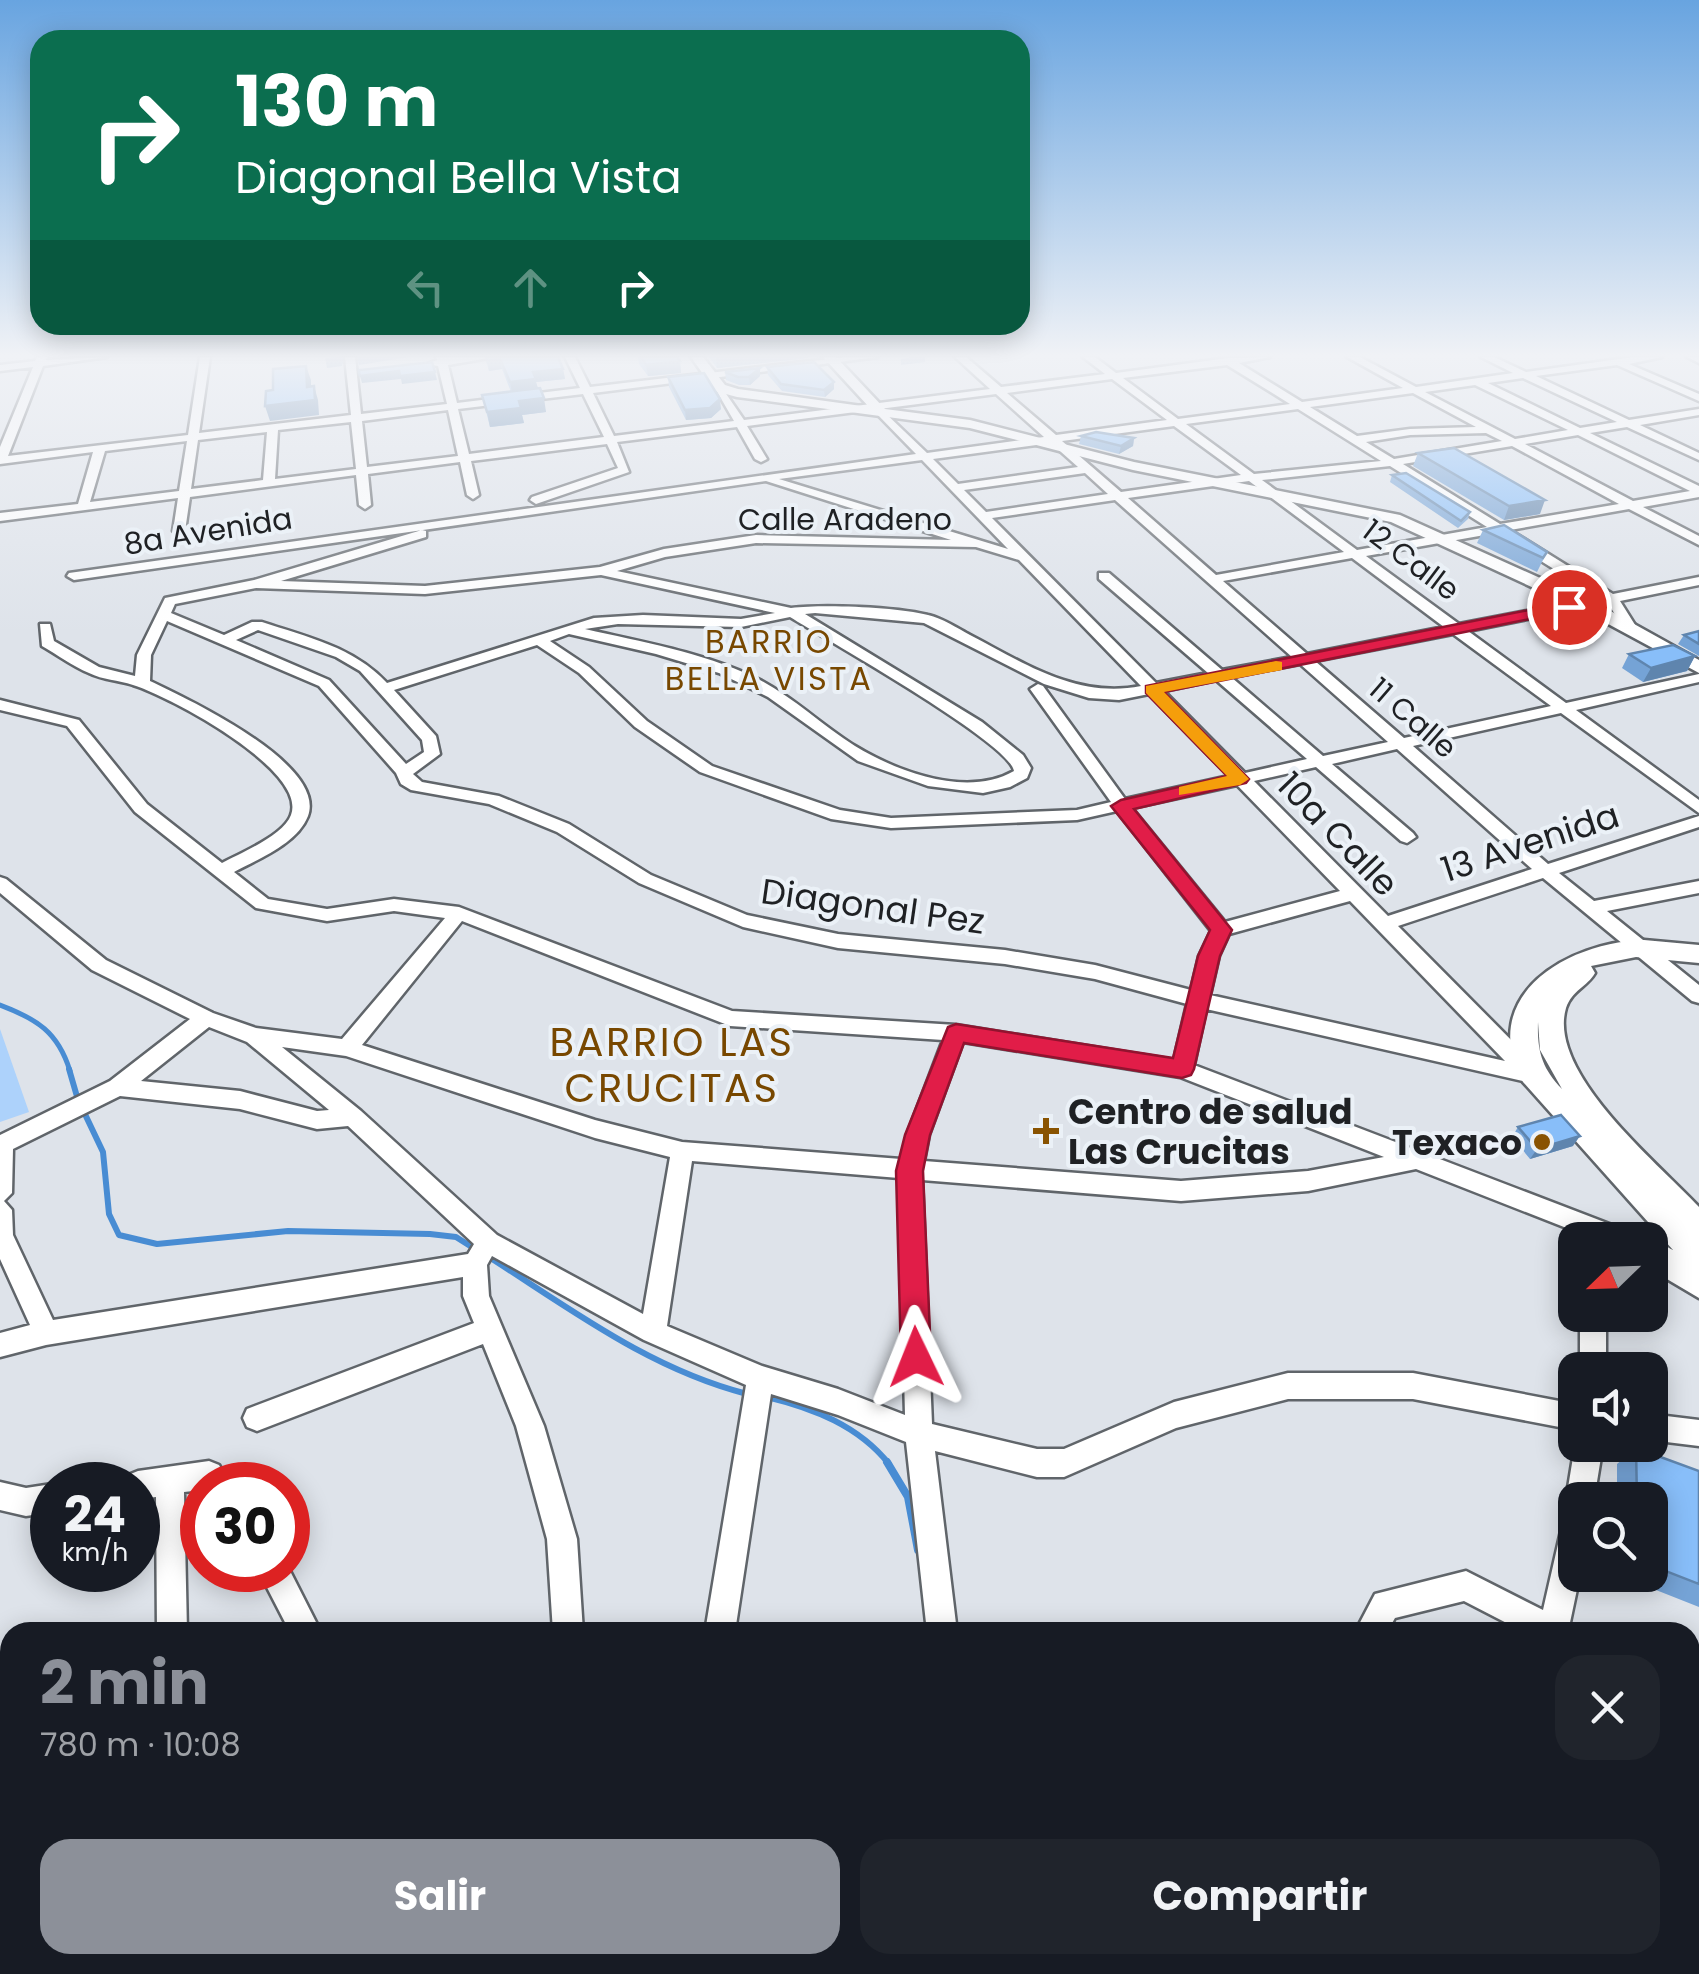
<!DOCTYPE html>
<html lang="es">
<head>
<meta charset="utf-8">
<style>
  :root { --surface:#171b24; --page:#20242c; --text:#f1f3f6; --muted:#9ea1a6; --accent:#8c9099 }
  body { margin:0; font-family:Poppins,sans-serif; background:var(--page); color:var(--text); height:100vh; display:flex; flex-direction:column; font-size:38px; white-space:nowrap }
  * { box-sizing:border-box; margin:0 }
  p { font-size:32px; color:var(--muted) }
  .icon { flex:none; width:55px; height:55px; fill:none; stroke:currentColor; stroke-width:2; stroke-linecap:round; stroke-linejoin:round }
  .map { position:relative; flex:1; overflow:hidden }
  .side { position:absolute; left:0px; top:1622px; width:1700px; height:352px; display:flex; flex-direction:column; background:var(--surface); border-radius:30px 30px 0 0; box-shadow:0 5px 25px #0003 }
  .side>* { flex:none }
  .hud { position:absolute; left:30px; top:30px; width:1000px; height:305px; border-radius:30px; box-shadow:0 5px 25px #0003; background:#0b6e4f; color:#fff; overflow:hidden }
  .needle { width:65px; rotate:247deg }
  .fabs { position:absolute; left:1558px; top:1222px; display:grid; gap:20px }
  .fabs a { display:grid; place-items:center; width:110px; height:110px; border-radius:20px; background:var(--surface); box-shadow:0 5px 25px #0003; font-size:50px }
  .speed { position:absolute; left:30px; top:1462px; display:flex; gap:20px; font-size:50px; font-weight:700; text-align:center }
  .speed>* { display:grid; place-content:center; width:130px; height:130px; border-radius:50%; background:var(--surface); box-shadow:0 5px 25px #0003; line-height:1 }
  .speed small { font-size:25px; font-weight:400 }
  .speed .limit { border:15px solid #d22; background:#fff; color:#111 }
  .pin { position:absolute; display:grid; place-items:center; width:85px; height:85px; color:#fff; margin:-42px; border:5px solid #fff; border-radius:50%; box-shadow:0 2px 10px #0007 }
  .me { position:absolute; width:110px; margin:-55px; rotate:358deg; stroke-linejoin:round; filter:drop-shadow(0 0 8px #0008) }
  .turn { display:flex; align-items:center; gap:35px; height:210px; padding:0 40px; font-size:45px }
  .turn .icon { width:130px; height:130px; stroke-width:2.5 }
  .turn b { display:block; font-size:70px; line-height:85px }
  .lanes { display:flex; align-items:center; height:95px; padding:0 40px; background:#0003; justify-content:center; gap:50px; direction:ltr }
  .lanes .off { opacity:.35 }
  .round { display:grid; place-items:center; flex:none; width:105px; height:105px; border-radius:30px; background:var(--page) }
  .overview { display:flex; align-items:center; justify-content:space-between; height:170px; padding:0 40px }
  h1 { font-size:60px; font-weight:700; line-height:75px; color:var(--accent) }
  .primary-button { display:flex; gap:20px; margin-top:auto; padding:20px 40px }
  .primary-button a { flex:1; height:115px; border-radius:30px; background:var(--accent); color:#fff; font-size:40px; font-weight:700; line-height:115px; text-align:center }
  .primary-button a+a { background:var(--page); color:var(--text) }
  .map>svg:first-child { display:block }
</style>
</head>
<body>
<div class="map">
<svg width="1699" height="1974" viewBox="0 0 1699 1974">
  <rect width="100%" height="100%" fill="#dee3ea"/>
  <path fill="#add2fb" d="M0,1029L29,1112L0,1122Z"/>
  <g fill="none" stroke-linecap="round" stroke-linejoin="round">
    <path stroke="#488cd3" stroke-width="5" d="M0,1005C37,1019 58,1032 70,1071"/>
    <path stroke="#488cd3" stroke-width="6" d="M69,1069L78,1100
      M83,1110L103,1152L109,1214L119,1235L157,1244L288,1231L430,1234L456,1237L475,1249
      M489,1257C572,1310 650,1369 747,1394
      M767,1397C813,1408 859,1426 889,1464"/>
    <path stroke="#488cd3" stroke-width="8" d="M887,1462L908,1497L918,1550
      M955,1974L956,1965"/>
    <g stroke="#60656a" stroke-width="5">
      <path id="minor" d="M37,357H47L46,360L107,357L43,366L8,456L188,435L200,357H210L199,433L351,415L345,357H355L361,414L447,404L438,366L427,364L437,360L436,357H495L448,365L457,403L580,388L565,357H575L590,387L846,357H878L593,393L614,436L734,421L715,388L720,385L744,420L990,389L955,357H966L1001,387L1105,374L1083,357H1095L1116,373L1228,358L1270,357L1239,363L1302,402L1403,388L1347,357H1360L1416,387L1513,373L1481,357H1494L1526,372L1633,357H1662L1629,364L1699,394V401L1617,365L1536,376L1629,420L1699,409V415L1640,425L1699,453V460L1627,427L1590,433L1699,486V497L1643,507L1699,536V545L1629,509L1510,530L1613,594L1699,577V585L1620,601L1637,628L1630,632L1625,631L1608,603L1468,631L1566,703L1699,674V682L1576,710L1699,800V813L1561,713L1413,746L1548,864L1699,816V827L1559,873L1594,901L1699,881V893L1607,911L1699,985V1003L1692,1001L1543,878L1398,926L1540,1069L1543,1075L1540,1081L1532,1083L1206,1009L1194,1065L1633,1233L1636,1240H1597L1416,1169L1308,1191L1181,1201L922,1180L932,1424L1037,1449H1064L1174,1402L1288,1373H1413L1575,1404V1430L1413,1399H1288L1176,1428L1064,1477H1037L935,1451L957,1632H927L906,1442L838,1415L771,1394L735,1632H705L746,1385L644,1340L492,1256L487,1265L489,1296L544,1426L577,1539L583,1632H553L547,1539L516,1426L483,1344L257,1431L247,1427L243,1418L247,1409L474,1323L463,1296V1277L46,1345L0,1357V1333L30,1325L0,1259V1135L110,1081L190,1019L92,970L0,893V877L6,879L106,960L213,1013L256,1028L342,1039L445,918L394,911L327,921L256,908L135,812L67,726L0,710V700L79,720L147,804L222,863C241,853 284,835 291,815C308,770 169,696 133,685C118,680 103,680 89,673C72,666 58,655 42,646L40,624H50L54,641L99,667L135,676L137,655L165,598L254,580L422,530L426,531V537L281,581L425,586L600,567L664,549L756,535L951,540L766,481L74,580L67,576L69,573L916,454L877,414V410L881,409L927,453L1044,437L996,394L747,426L767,459L761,462L755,459L737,427L617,442L629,472L536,504L530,500L532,497L618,468L607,444L471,461L479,495L473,499L467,495L460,462L368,474L371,505L365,509L359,505L356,475L190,497L185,531L179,535L173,531L178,498L0,521V513L78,504L93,452L0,464V447L33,367L0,371V365L35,361ZM1227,365L1290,404L1178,419L1123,378ZM1523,378L1617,422L1580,428L1488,383ZM1112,379L1167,420L1056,435L1007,393ZM1475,385L1568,430L1515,439L1425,392ZM1413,393L1476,427L1410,429L1357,436L1310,407ZM583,394L604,437L469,454L458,409ZM1298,409L1381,461L1254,474L1186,424ZM448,410L458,456L367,467L362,421ZM351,422L356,469L275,479L278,430ZM1174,426L1241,475L1121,492L1062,441ZM267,432L263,480L191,489L198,440ZM1486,433L1502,441L1394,459L1366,442L1410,435ZM1578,435L1690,491L1633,501L1525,444ZM187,441L179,491L90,502L105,451ZM1051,443L1078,467L958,484L933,459ZM1512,446L1619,504L1500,524L1403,464ZM922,460L1008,549L779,479ZM1390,466L1487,527L1357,550L1262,480ZM1085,473L1108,494L986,512L964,490ZM1249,481L1344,552L1216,575L1128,498ZM1115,500L1292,657L1222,670L1109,573H1099V579L1208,673L1156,683L992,518ZM1496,533L1599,597L1459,624L1366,556ZM756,543L976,547L1019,560L1141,686C1077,699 1024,663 970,635C957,628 942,618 928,615C895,607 824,604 791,608L617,571L665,557ZM1352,558L1444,627L1307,654L1223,581ZM601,575L775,613L741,619L643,615L594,618L387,683C354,647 307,637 262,622H252L224,635L171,613L175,604L256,588L425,594ZM815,613L924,623L1044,684L1089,698L1119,700L1149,694L1229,776L1125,799L1043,686L1038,684L1030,689L1111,802L1077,810L891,818L840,810L712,766L647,721L589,667L550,641L569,634L656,654L719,673L768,697L858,761L928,786L983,793L1010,787L1027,778L1031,768L1023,755L982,722L805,614ZM790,617C825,639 1009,742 1014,771C967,798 898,772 855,746C820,724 791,695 754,677C701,652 642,642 585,629L618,624L741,627ZM167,621L319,686L396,773L401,784L411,790L489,804L557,832L639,883L743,927L838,948L1005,964L1095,979L1187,1004L1174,1060L956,1025L732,1011L459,907L394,899L327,909L268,899L234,872C258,859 297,844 308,816C327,764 186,698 150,681L151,655ZM258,630L336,657L360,671L422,740L424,752L406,764L329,680L236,640ZM1453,634L1551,706L1404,738L1315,661ZM537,645L579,673L635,727L700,772L831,819L891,828L1077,820L1117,811L1211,931L1199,956L1191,990L1095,965L1005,950L838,934L747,915L651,875L569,824L499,796L422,782L413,774L440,754L436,736L394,690ZM1300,664L1388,742L1323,756L1231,677ZM1216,680L1307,759L1245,773L1164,691ZM1397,749L1532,869L1388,916L1254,781L1316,767L1401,841L1407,843L1416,837L1413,833L1332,764ZM1237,785L1340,891L1225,922L1132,808ZM1350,901L1505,1061L1210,995L1219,956L1229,934ZM462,921L730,1026L943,1040L907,1135L901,1159L682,1142L595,1120L362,1045ZM209,1027L247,1042L329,1110L317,1111L240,1091L141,1081ZM963,1042L1180,1077L1384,1157L1308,1171L1181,1181L924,1161L929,1135ZM282,1047L346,1056L595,1138L670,1157L643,1314L497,1235L361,1111ZM120,1096L240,1109L317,1129L348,1126L474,1244L468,1254L53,1320L13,1235L12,1210L4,1201L12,1193L13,1149ZM692,1161L899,1178L905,1415L838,1389L762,1366L667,1326Z
        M1687,357H1699V363Z
        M1580,1315H1606V1370H1580Z
        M1650,1414L1699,1420V1446L1650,1440Z
        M1575,1445H1603L1594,1500H1575V1512L1570,1510L1566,1500Z
        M209,1461L219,1465L230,1485H202V1490L184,1492L187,1632H157L156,1497L138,1499V1485H124L128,1475L138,1471Z
        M0,1482L26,1488L52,1484L55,1485L52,1512L26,1516L0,1510Z
        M1575,1517V1575H1580L1568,1632H1524L1464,1601L1395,1618L1387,1632H1355L1375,1594L1466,1571L1543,1610L1561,1531L1565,1521Z
        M288,1567L321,1632H290L258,1570H288Z
        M10,1723V1755L0,1758V1726Z
        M1690,1776L1699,1780V1820L1690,1816Z
        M153,1965H189V1974H153Z
        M489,1965H525L523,1974H487Z
        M647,1965H683L682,1974H646Z
        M957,1965H993L992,1974H956Z
        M1319,1965H1355V1974H1319Z
        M1485,1965H1521L1520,1974H1484Z
        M1615,1965H1657L1661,1974H1619Z"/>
    </g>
    <g stroke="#60656a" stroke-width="5">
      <path id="major" d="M691,357H703L725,385L738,389L869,407L823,357H836L885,409L970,420L1134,462L1400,515L1598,604L1699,660V673L1586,612L1391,522L1133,470L970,428L737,397L715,391Z
        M1644,940L1699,945V963L1636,957L1591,966L1595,973C1587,987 1572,990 1566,1008C1547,1073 1658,1163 1699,1207V1298L1650,1269V1240H1646C1656,1237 1665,1246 1673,1250L1523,1082C1476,995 1568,942 1644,940ZM1538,1022L1540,1050L1562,1089C1542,1068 1537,1051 1538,1022Z"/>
    </g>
    <use href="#minor" fill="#fff" fill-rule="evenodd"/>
    <use href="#major" fill="#fff" fill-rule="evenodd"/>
  </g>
  <path fill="#75a3d6" d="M485,357L563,369L565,379L536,382L546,412L522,415L524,423L490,427L482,395L511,392L502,369L489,371Z
    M638,357H677L680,361L681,373L648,376L639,364Z
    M709,357H808V358L717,368Z
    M767,367L834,389L825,397L782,391L768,375Z
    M725,372L760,376L750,385H739L726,380Z
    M668,377L721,409L711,418L686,420L669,387Z
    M1081,436L1134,438L1133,446L1119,454L1079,444Z
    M1418,453L1540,514L1504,520L1413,466Z
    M1392,475L1470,512L1468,519L1458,528L1390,482Z
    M1483,530L1547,552L1537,572L1477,543Z
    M1699,631V656L1678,644L1684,635Z
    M1629,654L1695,656L1687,671L1643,682L1622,668Z
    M1518,1127L1573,1146L1530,1159L1512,1137Z
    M1636,1448L1699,1471V1607L1618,1575H1650V1500H1617V1464Z"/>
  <path fill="#5f85ae" d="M344,357L342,366L327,368L325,358Z
    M357,357H409L359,365Z
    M716,357H808V358L717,368Z
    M912,357H925V362L901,365V359Z
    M500,359L502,369L489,371L487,361Z
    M680,361L681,373L648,376L646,365Z
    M306,366L311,380V401L314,386L318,400L319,415L270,421L265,406L307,387Z
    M760,368V376L750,385L749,377Z
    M563,369L565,379L536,382L538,389L512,393L510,382L533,372Z
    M399,371L435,372L437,380L402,384L401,379L362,383L360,376Z
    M834,382V389L825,397L824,390Z
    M544,398L546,412L522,415L524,423L490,427L487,412L519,401Z
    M720,399L721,409L711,418L686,420L685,410Z
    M1134,438L1133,446L1119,454L1121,446Z
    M1545,500L1540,514L1504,520L1509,506Z
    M1695,656L1687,671L1643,682L1651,668Z
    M1580,1136L1573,1146L1530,1159L1537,1149Z"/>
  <path fill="#88bef9" stroke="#5f85ae" stroke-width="2.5" d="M486,357H558L563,369L533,372L536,379L510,382L500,359L487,361Z
    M641,357H677L680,361L646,365Z
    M432,362L435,372L400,376L399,371L360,376L359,373V370Z
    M814,362L834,382L824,390L781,384L767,367Z
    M306,366L307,387L314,386L315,400L265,406L266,391L273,390V369Z
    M760,368L749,377H738L725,372Z
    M704,373L720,399L710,408L685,410L668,377Z
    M540,388L544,398L519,401L521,408L487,412L482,395Z
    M1096,432L1134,438L1121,446L1081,436Z
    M1454,448L1545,500L1509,506L1418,453Z
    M1406,473L1470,512L1461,521L1392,475Z
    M1504,525L1547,552L1543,558L1483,530Z
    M1699,631V644L1684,635Z
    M1673,645L1695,656L1651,668L1629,654Z
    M1561,1115L1580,1136L1537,1149L1518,1127Z
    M1636,1448L1699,1471V1584L1650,1565V1500H1637Z"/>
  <linearGradient id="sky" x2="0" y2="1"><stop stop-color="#68a4e0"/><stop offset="0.56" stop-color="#f0f2f6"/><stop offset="1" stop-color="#f0f2f6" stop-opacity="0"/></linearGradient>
  <rect width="1699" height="634" fill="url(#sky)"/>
  <path fill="#e11d48" stroke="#92132f" stroke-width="2.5" d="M1569,602L1577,607L1575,610L1164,692L1249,779L1246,783L1134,809L1232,930L1220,956L1194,1069L1191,1075L1182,1078L964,1043L930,1135L923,1171L931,1357L927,1367L916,1371L906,1367L901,1357L896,1171L905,1135L948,1027L956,1024L1173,1058L1198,956L1210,930L1111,806L1121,800L1227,776L1146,693V686Z"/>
  <path fill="#f59e0b" d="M1276,661L1282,662V670L1164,692L1249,779L1240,785L1179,795V787L1227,776L1146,693V686Z"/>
  <g fill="#895301" stroke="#ebf1f7" stroke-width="4">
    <path d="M1041 1116h10v10h10v10h-10v10h-10v-10h-10v-10h10z"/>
    <circle cx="1542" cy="1142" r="10"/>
  </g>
  <g text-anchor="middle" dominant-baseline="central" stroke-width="8" stroke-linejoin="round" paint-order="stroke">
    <g font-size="30" fill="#1f2124" stroke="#ebf1f7">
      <text x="845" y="519">Calle Aradeno</text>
      <text transform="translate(208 531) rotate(-9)">8a Avenida</text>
      <text transform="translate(1411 560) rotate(37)">12 Calle</text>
      <text transform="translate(1413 718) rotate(41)">11 Calle</text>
    </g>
    <g font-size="32" letter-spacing="2.5" fill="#784800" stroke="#ebf1f7">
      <text x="769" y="641">BARRIO<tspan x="769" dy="37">BELLA VISTA</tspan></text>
    </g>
    <g font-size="35" fill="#1f2124" stroke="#ebf1f7">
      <text transform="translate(1338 834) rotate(46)">10a Calle</text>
      <text transform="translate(1530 842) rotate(-18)">13 Avenida</text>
      <text transform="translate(873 906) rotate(8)">Diagonal Pez</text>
    </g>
    <g font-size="35" font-weight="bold" fill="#1f2124" stroke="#ebf1f7" text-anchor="start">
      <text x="1068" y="1111">Centro de salud<tspan x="1068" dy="40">Las Crucitas</tspan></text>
      <text x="1522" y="1142" text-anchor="end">Texaco</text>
    </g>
    <g font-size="40" letter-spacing="2.5" fill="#784800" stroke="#ebf1f7">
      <text x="672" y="1042">BARRIO LAS<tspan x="672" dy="46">CRUCITAS</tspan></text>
    </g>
  </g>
</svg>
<div class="fabs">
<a><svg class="needle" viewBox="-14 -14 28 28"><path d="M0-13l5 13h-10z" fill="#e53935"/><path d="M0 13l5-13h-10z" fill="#9ea1a6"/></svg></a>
<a><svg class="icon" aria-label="sound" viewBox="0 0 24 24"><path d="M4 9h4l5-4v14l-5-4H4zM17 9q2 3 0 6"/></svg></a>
<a><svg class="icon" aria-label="search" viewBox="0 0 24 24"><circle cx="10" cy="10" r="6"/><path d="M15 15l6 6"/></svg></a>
</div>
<div class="speed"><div>24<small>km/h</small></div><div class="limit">30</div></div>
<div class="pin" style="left:1569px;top:607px;background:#d93025"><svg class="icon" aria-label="arrive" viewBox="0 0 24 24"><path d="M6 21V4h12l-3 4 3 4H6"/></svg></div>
<svg class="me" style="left:916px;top:1357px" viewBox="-20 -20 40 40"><path d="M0-17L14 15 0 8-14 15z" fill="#e11d48" stroke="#fff" stroke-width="4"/></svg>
<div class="hud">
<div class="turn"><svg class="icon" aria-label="right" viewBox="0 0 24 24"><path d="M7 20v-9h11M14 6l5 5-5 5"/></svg><div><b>130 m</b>Diagonal Bella Vista</div></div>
<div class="lanes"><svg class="icon off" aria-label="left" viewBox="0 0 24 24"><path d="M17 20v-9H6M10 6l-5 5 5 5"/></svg><svg class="icon off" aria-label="ahead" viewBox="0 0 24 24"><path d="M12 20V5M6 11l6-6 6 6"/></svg><svg class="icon" aria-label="right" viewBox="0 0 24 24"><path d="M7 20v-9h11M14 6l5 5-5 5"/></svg></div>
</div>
<section class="side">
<div class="overview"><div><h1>2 min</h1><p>780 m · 10:08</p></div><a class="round"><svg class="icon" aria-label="close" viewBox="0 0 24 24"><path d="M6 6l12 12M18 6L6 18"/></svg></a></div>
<div class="primary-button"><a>Salir</a><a>Compartir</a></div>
</section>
</div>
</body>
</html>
